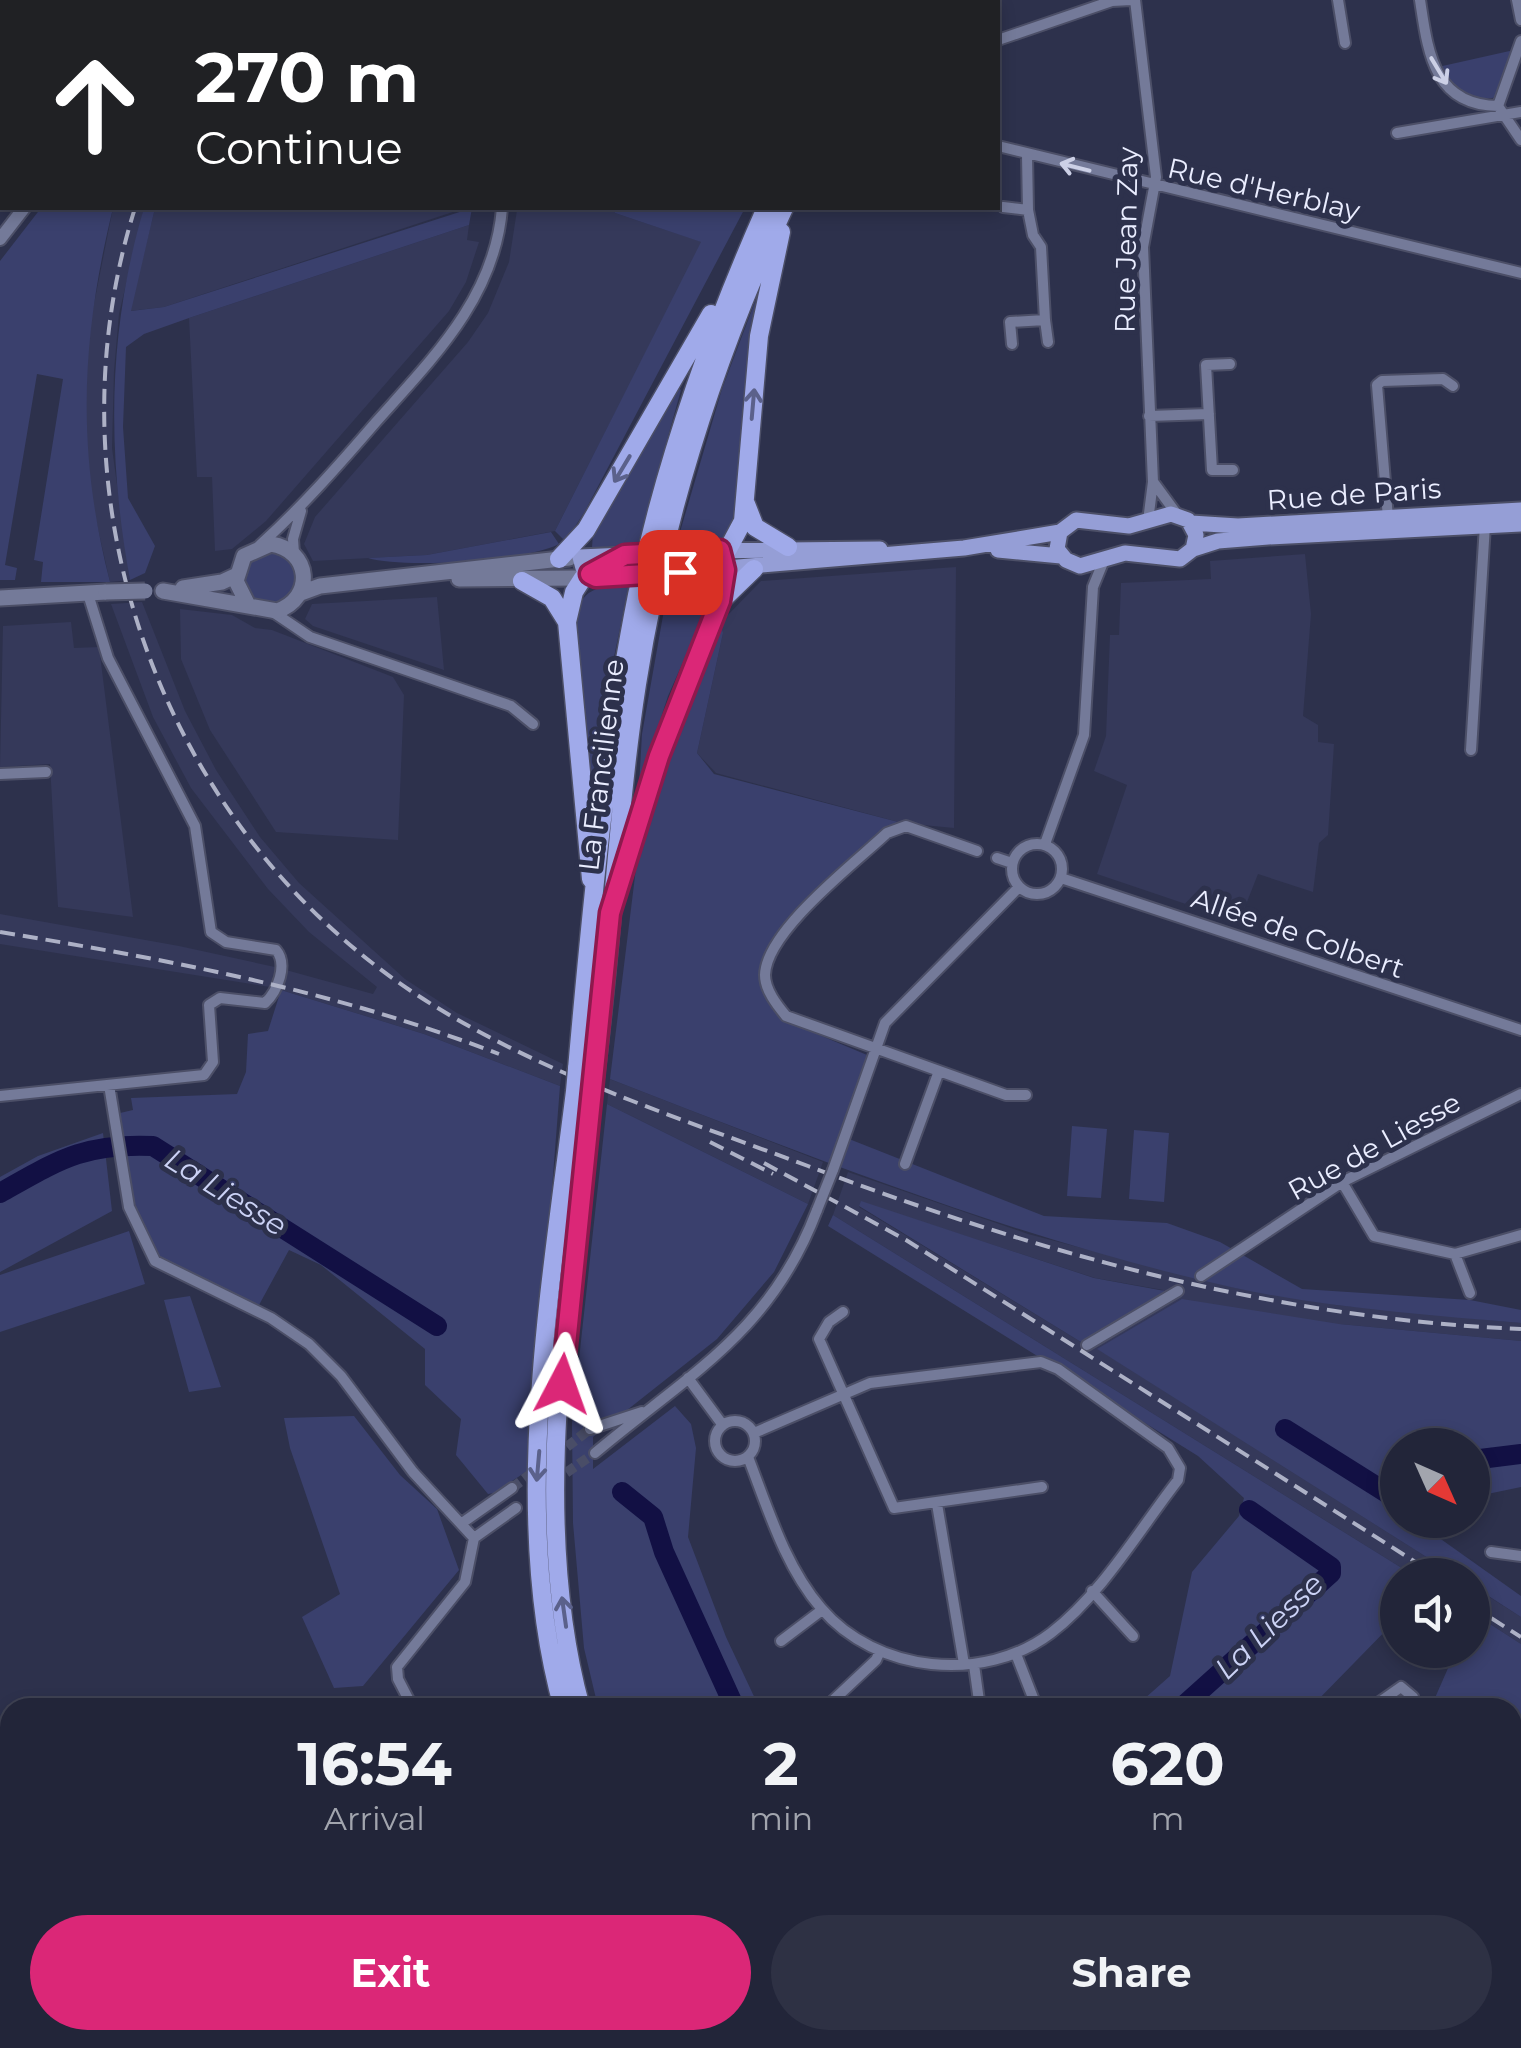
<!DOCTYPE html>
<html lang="en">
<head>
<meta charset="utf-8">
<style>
  :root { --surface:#222539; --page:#2e3144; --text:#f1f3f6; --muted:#a2a5ae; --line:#3f4253; --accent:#db2777 }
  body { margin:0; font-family:Montserrat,sans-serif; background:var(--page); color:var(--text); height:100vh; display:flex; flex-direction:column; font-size:38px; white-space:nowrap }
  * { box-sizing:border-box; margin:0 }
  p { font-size:32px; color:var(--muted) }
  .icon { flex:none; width:55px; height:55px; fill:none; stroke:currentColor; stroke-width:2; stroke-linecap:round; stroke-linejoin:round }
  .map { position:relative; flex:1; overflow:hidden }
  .drawer { position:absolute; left:0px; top:1698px; width:1522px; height:352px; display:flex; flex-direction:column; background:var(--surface); border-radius:30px 30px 0 0; box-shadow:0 5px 15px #0003,0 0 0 2px var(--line) }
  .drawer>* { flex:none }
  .banner { position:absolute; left:0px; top:0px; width:1000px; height:210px; box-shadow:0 5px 15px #0003,0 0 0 2px var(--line); background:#202124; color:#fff; overflow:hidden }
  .needle { width:65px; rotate:135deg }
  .tools { position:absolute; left:1380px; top:1428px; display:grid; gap:20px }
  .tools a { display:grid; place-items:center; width:110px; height:110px; border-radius:50%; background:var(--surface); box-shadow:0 5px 15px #0003,0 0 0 2px var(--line); font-size:50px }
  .pin { position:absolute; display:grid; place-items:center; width:85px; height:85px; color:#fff; margin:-42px; border-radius:20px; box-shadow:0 5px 15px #0006 }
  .me { position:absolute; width:110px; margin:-55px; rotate:4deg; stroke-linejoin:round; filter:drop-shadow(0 0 8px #0008) }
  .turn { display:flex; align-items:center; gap:35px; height:210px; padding:0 30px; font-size:45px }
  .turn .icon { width:130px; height:130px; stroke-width:2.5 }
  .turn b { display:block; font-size:70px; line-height:85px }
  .eta { display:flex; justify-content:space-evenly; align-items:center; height:170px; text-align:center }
  .eta b { font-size:60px; font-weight:700; line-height:70px }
  .action { display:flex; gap:20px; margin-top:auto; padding:20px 30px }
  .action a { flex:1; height:115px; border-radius:60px; background:var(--accent); color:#fff; font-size:40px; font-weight:700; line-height:115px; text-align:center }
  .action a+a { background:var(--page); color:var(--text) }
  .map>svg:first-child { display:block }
</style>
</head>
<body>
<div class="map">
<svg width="1521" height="2048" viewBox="0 0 1521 2048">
  <rect width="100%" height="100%" fill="#2d314c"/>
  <path fill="#35395a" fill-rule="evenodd" d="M256,0H487L255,2Z
    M113,208H144L119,314L114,371L112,448L130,580L110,582L88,485L84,416L89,329Z
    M155,208H465L164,307L130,311Z
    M523,208H611L615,213L702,242L555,531L427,555L313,561L304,544L315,517L468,342L488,313L509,262L517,210Z
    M469,225L467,240L479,242L466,282L449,311L266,521L232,549L215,551L212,477H197L189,318Z
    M1305,554L1311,614L1303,716L1318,725V742L1334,744L1328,835L1319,843L1313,892L1258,874L1239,922L1097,874L1127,785L1094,771L1106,736L1110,635H1119L1121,583L1211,579L1210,561Z
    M956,567L954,828L902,823L716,773L697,753L723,633L721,622L761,581Z
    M437,597L444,670L313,626L305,619L312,604Z
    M142,602L185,711L216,770L260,837L299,883L405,979L457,1013L563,1064L560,1086L424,1034L281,990L286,970L373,994L377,987L309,932L268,889L191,788L153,717L111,604Z
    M180,609L232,615L255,628L272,630L393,677L404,695L398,840L276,832L210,730L181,659Z
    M71,622L74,648L99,647L133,917L58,907L50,764L0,767L3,626Z
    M0,914L179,946L275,967L270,987L0,944Z
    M610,1079L823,1162L808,1204L607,1104Z
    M848,1172L1028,1234L1236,1288L1337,1305L1521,1323V1341L1339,1324L1098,1349L1455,1575H1413L833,1215ZM861,1202L1095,1278L1163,1290L1081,1342L859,1207Z
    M1472,1586L1521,1617V1644L1473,1613Z"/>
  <path fill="#3a406d" d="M1514,50L1497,97C1467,104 1457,88 1438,67Z
    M41,208H113C81,339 76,450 110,582H41L43,562L34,560L63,379L37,374L5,565L17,568L15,580H0V261Z
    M144,208H155L131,311L164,307L472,208L469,225L189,318L144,334L126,347L123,427L128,498L155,546L145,573L130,580C107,454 107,332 144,208Z
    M611,208H745L585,511L569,536L563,539L555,531L701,242L615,213Z
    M756,299L735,518L724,539L677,542L722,389Z
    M678,388L681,390L638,544L592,548L593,532Z
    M551,532L559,544C528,561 403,569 368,558L427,555Z
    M245 579a26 26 0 1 1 52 0a26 26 0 1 1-52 0Z
    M669,582L718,583L668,696L639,786L642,734Z
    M629,585L614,657L593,818L575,622C581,587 596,587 629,585Z
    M721,622L723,633L697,753L714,774L902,823L773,946L769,977L783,1006L817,1034L867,1055L844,1137L1044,1216L1167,1223L1220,1242L1302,1289L1470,1300L1521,1310V1323C1426,1315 1329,1308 1235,1288C1019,1240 816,1159 610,1079L639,844L663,769Z
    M281,990L424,1034L560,1086L530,1469L494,1493L488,1494L456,1455L461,1419L425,1385V1349L321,1265L289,1250L259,1305C228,1290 178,1277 154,1250C132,1225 127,1147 120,1113L133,1110L131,1098L237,1094L246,1072L248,1034L268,1031Z
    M607,1104L808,1204L774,1272L717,1339L593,1437V1469L675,1406L691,1424L696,1448L688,1537L726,1637L759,1707H598L584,1648L573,1523L572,1423Z
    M1072,1126L1107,1129L1101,1198L1067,1196Z
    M1134,1130L1169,1133L1164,1202L1129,1199Z
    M103,1133L112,1211L0,1272V1177L38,1156Z
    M861,1201L1094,1278L1165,1291L1081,1342L859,1206Z
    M833,1215L1413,1575H1398L1397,1619L1311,1707H1135L1170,1676L1192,1572L1239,1516L1244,1498L1198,1456L828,1226Z
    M129,1231L145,1284L0,1332V1275Z
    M190,1296L221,1387L189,1392L164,1300Z
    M1182,1299L1339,1324L1521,1341V1487L1473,1497L1472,1445H1398V1520H1414L1521,1596V1617L1473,1586L1472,1575H1455L1097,1349Z
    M354,1416L400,1475L437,1509L459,1570L363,1686L334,1688L302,1617L340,1594L290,1448L284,1418Z
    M1473,1613L1521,1644V1897L1512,1892V1708L1431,1707L1456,1650H1472Z
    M10,1989V2040H119L122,2048H0V1999Z
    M755,2040H831L824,2048H760Z"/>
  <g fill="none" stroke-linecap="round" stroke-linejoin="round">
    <path stroke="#121044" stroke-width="20" d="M0,1193C59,1160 83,1143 153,1146L437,1326
      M1285,1429L1398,1500
      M1472,1460L1521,1454
      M622,1492L653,1517L664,1552L735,1708
      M1181,1708L1331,1573V1567L1249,1510"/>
    <path stroke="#494d67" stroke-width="10" stroke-dasharray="10 5" stroke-linecap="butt" d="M555,1456L590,1429
      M554,1481L595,1453
      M512,1488L537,1469"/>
    <g stroke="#4c4f67" stroke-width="14">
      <path id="minor" d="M565,0L572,2
        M1135,0L1156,177L1143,247L1153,482L1148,521
        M1338,0L1345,43
        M1420,0C1428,52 1433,105 1498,106
        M1517,0L1521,20
        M505,2L506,0
        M998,40L1112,1L1131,0
        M1521,41L1498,106L1521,140
        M1397,133L1521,112
        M998,146L1521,273
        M1003,207L1028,210
        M1045,320L1048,342
        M1012,344L1010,322L1045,320L1041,247L1033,235L1028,210L1027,155
        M1230,364L1206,365L1212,470H1233
        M1149,416L1209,414
        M1154,483L1176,513
        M1388,518L1377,385L1382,381L1443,379L1453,386
        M260,545C302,507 339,465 376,422C433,358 495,297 502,208
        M294,553L293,539L301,511
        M273,612L310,637L511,706L533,724
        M1471,750L1485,525
        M0,774L46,772
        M1012 869a25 25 0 1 1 50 0a25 25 0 1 1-50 0Z
        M1045,844L1084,735L1093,587L1104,560
        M977,851L906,826L887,833C855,863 766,931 765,975C765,990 777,1005 786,1016L1006,1095H1026
        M997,858L1012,863
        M1061,878L1521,1030
        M109,1085L129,1207L155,1261L271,1318L309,1344L341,1376L413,1472L474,1538
        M0,1096L204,1075L213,1062L209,1005L220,998L265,1003C278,991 288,964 276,950L226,942L211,932L195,826L108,658L88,594
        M905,1164L939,1071
        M833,1170L885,1023L1019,887
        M1342,1182L1374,1236L1455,1254L1521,1235
        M1455,1254L1470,1293
        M1201,1276L1342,1182L1521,1094
        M843,1312L829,1322L819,1339L894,1508L1042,1487
        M1087,1345L1178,1291
        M688,1378L722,1424
        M715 1441a20 20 0 1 1 40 0a20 20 0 1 1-40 0Z
        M590,1429L642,1412
        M595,1453C689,1374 771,1332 817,1210
        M748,1457C768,1509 785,1566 821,1608C876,1673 984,1684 1051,1633C1102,1594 1139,1530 1178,1480L1180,1468L1168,1448L1058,1369L1041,1362L870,1383L754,1433
        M937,1504L964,1664
        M462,1523L512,1488
        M474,1538L516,1508
        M1491,1552L1521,1556
        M1092,1591L1133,1636
        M781,1641L822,1610
        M1016,1654L1037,1708
        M974,1665L980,1708
        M413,1708L398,1679L397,1667L465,1582L474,1538
        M825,1708L876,1660L880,1651
        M1371,1708L1401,1687L1413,1697
        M1512,1905L1521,1910
        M1512,2005L1521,2000
        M1229,2040L1235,2048
        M1491,2040V2048
        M891,2048L897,2040
        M1042,2048L1067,2040"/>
    </g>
    <g stroke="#4c4f67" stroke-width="16">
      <path id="tertiary" d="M144,2V0
        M155,2L156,0
        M0,239L24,208"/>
    </g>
    <g stroke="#4c4f67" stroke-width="19">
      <path id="secondary" d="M459,579L583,578
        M183,588L222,582L237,575
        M163,591L277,611C315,598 311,550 271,544L244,556L236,581L247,603
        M301,593L320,586L569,558
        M0,598L106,592"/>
    </g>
    <g stroke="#4c4f67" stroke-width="19">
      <path id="primary" d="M1171,514L1188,520L1196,535L1193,549L1180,559L1125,553L1080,566L1066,560L1057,549L1060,532L1076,520L1129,526Z
        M1191,523L1238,526L1521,510
        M1193,549L1218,541L1268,537L1521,524
        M998,550L1061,556
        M701,551L880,549
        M680,572L964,548L1060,532
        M597,577L583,568L580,557L625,555"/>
    </g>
    <g stroke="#4c4f67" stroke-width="21">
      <path id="trunk" d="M746,0L748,2
        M846,2L848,0
        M876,2L878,0
        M746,504L755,527L788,547
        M728,549L743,521L759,336L781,232
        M559,559L586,530L711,314
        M583,578L574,592L567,622L591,879
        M522,581L552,598L567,622
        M721,601L754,569
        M623,869L659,756L720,601L725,570
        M577,1069C591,911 606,750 637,595C665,461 711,332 766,208
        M595,1075C612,945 617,813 637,684C663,518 714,359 784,208
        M563,1708C509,1517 551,1285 575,1091
        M581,1708C528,1516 569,1292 592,1098
        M710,2040L714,2048
        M729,2040L733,2048"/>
    </g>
    <use href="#minor" stroke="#747a99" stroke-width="10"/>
    <use href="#tertiary" stroke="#747a99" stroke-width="12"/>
    <use href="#secondary" stroke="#747a99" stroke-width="15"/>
    <use href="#primary" stroke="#959ed6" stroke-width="15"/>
    <use href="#trunk" stroke="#a0aaea" stroke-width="18"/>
    <path stroke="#adb1c6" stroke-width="4" stroke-dasharray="15 8" stroke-linecap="butt" d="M223,2L225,0
      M135,208C44,496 160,823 411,991C531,1071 674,1116 808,1166C1035,1252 1277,1319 1521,1329
      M0,932C175,961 332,990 499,1054
      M710,1142L773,1174
      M764,1163L906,1240L1436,1575
      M1472,1606L1521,1637"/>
    <g stroke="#4c4f67" stroke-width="14" stroke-linecap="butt">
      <path id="minor-bridge" d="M817,1210L833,1170"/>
    </g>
    <g stroke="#4c4f67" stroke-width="19" stroke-linecap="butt">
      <path id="secondary-bridge" d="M106,592L145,591"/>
    </g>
    <g stroke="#4c4f67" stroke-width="19" stroke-linecap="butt">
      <path id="primary-bridge" d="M625,555L701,551
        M603,577L680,572"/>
    </g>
    <g stroke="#4c4f67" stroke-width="21" stroke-linecap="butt">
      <path id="trunk-bridge" d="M575,1091L577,1069
        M592,1098L595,1075"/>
    </g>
    <use href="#minor-bridge" stroke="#747a99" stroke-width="10"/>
    <use href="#secondary-bridge" stroke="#747a99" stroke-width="15"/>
    <use href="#primary-bridge" stroke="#959ed6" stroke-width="15"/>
    <use href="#trunk-bridge" stroke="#a0aaea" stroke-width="18"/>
  </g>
  <defs><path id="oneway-shaft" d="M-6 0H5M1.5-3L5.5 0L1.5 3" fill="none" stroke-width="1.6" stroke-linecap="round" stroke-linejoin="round" transform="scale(2.5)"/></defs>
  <g stroke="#ccd0e6">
    <use href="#oneway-shaft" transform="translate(1439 71) rotate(59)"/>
    <use href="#oneway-shaft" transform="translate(1075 167) rotate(-166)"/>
  </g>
  <g stroke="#5b618b">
    <use href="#oneway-shaft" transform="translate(753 404) rotate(-85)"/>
    <use href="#oneway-shaft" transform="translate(622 469) rotate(121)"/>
    <use href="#oneway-shaft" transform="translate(538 1466) rotate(95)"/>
    <use href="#oneway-shaft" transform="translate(564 1612) rotate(-98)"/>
  </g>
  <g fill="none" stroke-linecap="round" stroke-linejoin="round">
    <g stroke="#8e194d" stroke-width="25">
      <path id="route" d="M562,1384L610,913L659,756L720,601L725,570L720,550L625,555L590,574L596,577L680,572"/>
    </g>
    <use href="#route" stroke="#db2777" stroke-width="18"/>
  </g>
  <g text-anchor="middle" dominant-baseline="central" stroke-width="10" stroke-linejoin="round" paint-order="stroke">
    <g font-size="28" fill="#eaedff" stroke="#2d314c">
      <text transform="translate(1264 189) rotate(13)">Rue d'Herblay</text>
      <text transform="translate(1126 240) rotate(-89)">Rue Jean Zay</text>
      <text transform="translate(1354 494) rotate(-4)">Rue de Paris</text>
      <text transform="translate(601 765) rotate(-83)">La Francilienne</text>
      <text transform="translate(1298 933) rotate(19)">Allée de Colbert</text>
      <text transform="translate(1374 1146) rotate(-29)">Rue de Liesse</text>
    </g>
    <g font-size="30" font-style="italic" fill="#cbd2f5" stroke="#2d314c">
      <text transform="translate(226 1192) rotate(32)">La Liesse</text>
      <text transform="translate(1269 1626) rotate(-44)">La Liesse</text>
    </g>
  </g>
</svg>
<div class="tools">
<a><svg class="needle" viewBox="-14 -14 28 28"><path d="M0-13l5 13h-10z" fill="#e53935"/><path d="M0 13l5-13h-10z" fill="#a2a5ae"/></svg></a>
<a><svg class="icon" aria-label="sound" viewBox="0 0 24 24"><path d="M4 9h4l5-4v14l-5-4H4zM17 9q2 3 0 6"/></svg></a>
</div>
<div class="pin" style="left:680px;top:572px;background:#d93025"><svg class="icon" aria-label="arrive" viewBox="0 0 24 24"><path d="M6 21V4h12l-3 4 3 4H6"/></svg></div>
<svg class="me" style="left:562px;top:1384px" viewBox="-20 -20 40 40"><path d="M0-17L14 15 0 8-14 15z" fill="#db2777" stroke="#fff" stroke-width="4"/></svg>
<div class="banner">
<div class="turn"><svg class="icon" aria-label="ahead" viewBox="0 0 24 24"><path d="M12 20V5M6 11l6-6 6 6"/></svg><div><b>270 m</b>Continue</div></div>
</div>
<section class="drawer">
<div class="eta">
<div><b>16:54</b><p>Arrival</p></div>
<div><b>2</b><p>min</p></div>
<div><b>620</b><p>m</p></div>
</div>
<div class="action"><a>Exit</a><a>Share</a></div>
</section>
</div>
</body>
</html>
